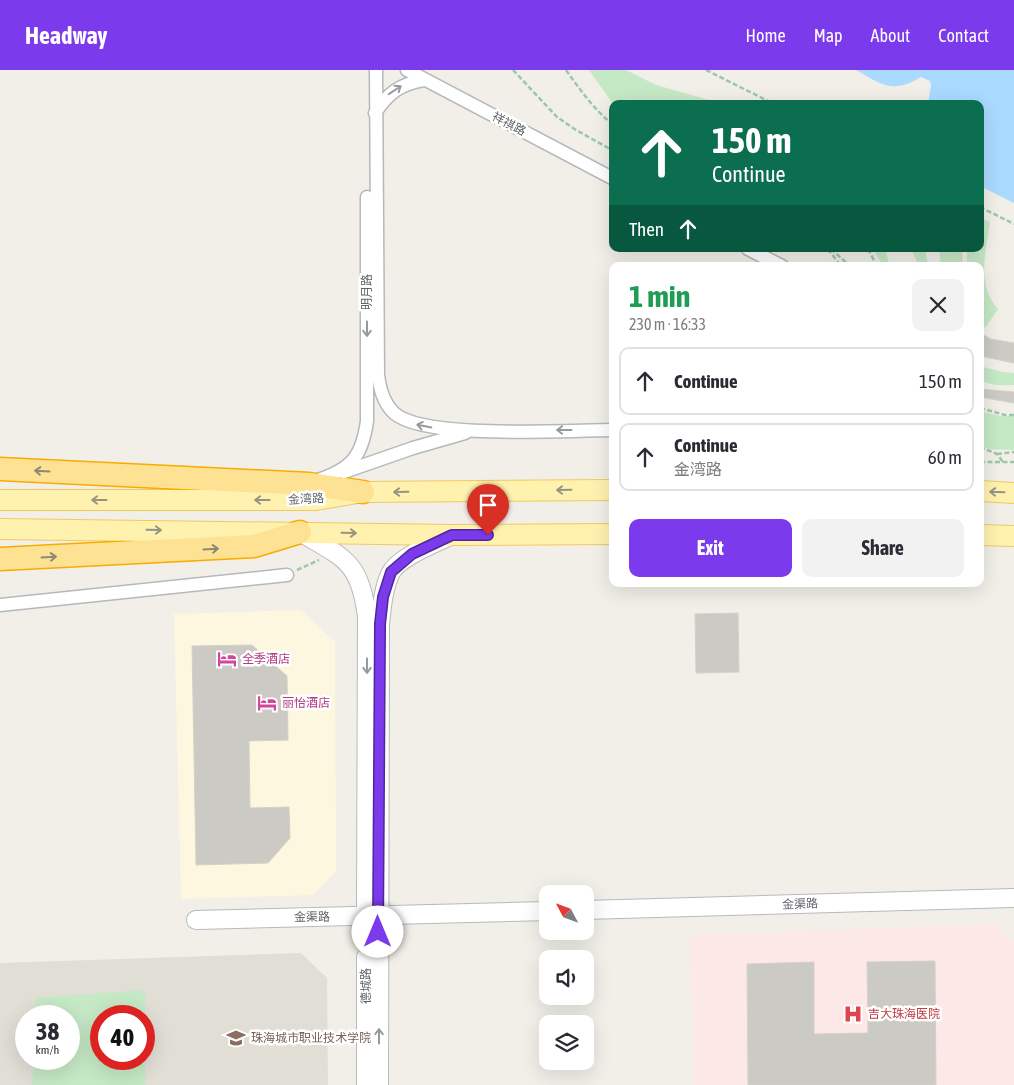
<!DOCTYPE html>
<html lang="en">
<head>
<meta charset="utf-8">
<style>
  :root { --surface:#fff; --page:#f2f2f3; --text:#2b2b33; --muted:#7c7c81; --line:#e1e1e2; --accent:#7c3aed }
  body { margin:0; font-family:"Asap Condensed","Noto Sans SC",sans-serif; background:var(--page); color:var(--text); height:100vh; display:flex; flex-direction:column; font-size:19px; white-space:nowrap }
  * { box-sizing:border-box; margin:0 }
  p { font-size:16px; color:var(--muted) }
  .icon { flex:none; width:28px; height:28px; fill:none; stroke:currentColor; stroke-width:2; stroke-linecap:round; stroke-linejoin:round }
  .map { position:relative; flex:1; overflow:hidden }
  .sheet { position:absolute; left:609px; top:192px; width:375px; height:325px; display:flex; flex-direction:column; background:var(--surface); border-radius:10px; box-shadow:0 5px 20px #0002 }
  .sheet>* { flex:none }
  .banner { position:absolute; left:609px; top:30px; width:375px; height:152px; border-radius:10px; box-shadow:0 5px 20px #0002; background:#0b6e4f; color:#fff; overflow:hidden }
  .needle { width:32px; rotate:311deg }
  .fabs { position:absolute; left:539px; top:815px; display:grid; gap:10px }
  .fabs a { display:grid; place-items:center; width:55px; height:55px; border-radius:10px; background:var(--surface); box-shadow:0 5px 20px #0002; font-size:25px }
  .speed { position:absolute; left:15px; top:935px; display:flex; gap:10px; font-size:25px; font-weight:700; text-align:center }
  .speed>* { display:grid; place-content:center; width:65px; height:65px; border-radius:50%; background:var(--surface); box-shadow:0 5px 20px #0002; line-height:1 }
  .speed small { font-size:12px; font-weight:400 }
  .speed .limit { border:8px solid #d22; background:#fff; color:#111 }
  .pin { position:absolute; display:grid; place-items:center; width:42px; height:42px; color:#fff; margin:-51px -21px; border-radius:50% 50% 50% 0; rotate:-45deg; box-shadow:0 0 5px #0007 }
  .pin .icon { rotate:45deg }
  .me { position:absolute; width:55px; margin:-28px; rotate:0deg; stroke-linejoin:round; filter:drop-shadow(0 0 4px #0008) }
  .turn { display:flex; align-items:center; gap:18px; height:105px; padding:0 20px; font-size:22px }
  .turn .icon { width:65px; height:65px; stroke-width:2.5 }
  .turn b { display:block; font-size:35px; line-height:42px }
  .then { display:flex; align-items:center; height:48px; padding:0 20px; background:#0003; gap:10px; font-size:19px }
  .round { display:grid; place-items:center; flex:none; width:52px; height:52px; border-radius:10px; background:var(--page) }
  .overview { display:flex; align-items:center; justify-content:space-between; height:85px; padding:0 20px }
  h1 { font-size:30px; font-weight:700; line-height:38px; color:#1e9e55 }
  .action { display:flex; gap:10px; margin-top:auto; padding:10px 20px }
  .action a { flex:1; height:58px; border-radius:10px; background:var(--accent); color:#fff; font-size:20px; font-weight:700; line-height:58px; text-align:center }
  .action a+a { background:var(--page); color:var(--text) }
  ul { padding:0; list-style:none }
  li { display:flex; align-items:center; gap:15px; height:68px; margin:0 10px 8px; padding:0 10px; border:2px solid var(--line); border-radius:10px }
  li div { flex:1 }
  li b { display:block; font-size:19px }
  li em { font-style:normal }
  header { display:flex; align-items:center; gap:30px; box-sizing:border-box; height:70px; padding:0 25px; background:var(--accent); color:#fff }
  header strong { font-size:24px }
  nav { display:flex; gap:28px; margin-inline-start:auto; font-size:18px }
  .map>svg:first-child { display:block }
</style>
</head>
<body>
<header>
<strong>Headway</strong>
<nav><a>Home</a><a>Map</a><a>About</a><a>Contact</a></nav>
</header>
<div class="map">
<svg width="1014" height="1015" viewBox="0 0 1014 1015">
  <rect width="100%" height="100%" fill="#f1efe8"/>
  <path fill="#fef7e0" d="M301,540L335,572L336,801L313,825L181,829L174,544Z"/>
  <path fill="#e1ded6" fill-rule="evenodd" d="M301,883L327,908L328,1015H0V893ZM26,946H69V989H26ZM101,946H144V989H101Z"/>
  <path fill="#fce8e6" d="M995,854L1014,872V1015H694L690,865Z"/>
  <path fill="#c5e8c5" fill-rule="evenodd" d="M589,0H626L656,15L723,34H613Z
    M980,148L990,152C986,180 976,216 998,239L985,258L980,252V196H967V179H980Z
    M873,179H885L890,196H883Z
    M911,179H925L928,196H919Z
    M939,179H962L963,196H941Z
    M980,296L1002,302L1014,303V315H995L980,311Z
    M980,341L1000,346H1014V380L988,379L980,374Z
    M145,920V1015H32L34,989H69V946H35L36,928ZM101,946H144V989H101Z"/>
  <path fill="#aadaff" d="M856,0H1014V133L980,116V34H928L931,15L930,11L921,7C893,24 882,15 856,0Z"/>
  <path fill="#cccac5" stroke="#d6d1c6" d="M980,263L991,269L1014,273V293L980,286Z
    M980,319L1014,322V333L980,327Z
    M738,543L739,602L696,603L695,544Z
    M252,575L287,606L288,670L249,671L250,738L289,737L290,768L268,793L196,795L192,576Z
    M935,891L936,1015H748L747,894L814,892V964L868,963L867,892Z"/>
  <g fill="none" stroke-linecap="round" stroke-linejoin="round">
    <g stroke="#b5b8bc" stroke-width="15">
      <path id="street" d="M376,0L378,305C380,319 383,332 394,343C424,370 568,360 612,360
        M407,0L612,108
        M375,43C388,23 400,14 424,10
        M748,179L782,196
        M344,402L413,378L465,363
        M315,411C350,400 362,388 367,351V127
        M0,535L287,505"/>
    </g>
    <g stroke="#b6babf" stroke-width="20">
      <path id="secondary" d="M300,462C345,489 360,491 367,547L366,838
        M585,840L1014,828
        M196,850L548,841
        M366,1015V887
        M379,1015L380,554C382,537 383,520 390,504C398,487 436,473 452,465"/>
    </g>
    <g stroke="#f2c960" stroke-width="22">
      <path id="primary" d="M980,421L1014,423
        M0,430H316L363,422L612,420
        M0,459L452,465L612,464
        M980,465L1014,466"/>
    </g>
    <g stroke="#f9ab00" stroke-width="25">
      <path id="highway" d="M0,399L309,414L363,422
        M0,489L254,476L300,462"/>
    </g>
    <path stroke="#9cc7a9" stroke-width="2.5" stroke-dasharray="5 2.5" stroke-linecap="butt" d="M513,0L557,47L576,60L612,80
      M566,0C580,20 594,39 612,54
      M706,0L774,34
      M980,137L1014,154
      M828,179L841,196
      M831,179L850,196
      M868,179L877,196
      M980,338L1005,345H1014
      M980,377L997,384L1003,392
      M997,384L1014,382
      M980,392H1014
      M297,500L319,490"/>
    <use href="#street" stroke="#fff" stroke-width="12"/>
    <use href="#secondary" stroke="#fff" stroke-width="18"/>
    <use href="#primary" stroke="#fff2af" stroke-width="20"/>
    <use href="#highway" stroke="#fde293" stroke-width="22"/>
  </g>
  <defs><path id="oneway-shaft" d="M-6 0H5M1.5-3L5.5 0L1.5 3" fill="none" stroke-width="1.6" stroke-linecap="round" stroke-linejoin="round" transform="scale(1.25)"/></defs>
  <g stroke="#979a9d">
    <use href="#oneway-shaft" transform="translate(395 20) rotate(-34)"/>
    <use href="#oneway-shaft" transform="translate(367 259) rotate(90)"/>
    <use href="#oneway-shaft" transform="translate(424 356) rotate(-169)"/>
    <use href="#oneway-shaft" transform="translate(564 360) rotate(180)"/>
    <use href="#oneway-shaft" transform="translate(367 596) rotate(90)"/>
    <use href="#oneway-shaft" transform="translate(379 966) rotate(-90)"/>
  </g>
  <g stroke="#8e8975">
    <use href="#oneway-shaft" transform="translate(42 401) rotate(-177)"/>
    <use href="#oneway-shaft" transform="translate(211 479) rotate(-3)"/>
    <use href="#oneway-shaft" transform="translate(49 487) rotate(-3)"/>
  </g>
  <g stroke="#979581">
    <use href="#oneway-shaft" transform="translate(564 420) rotate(179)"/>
    <use href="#oneway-shaft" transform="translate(401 422) rotate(179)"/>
    <use href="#oneway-shaft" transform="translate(997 422) rotate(-178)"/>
    <use href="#oneway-shaft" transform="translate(99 430) rotate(-180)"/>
    <use href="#oneway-shaft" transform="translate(262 430) rotate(-180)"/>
    <use href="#oneway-shaft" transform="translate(154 460) rotate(1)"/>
    <use href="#oneway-shaft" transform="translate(349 463) rotate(1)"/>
  </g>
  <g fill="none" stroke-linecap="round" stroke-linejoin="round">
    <g stroke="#51269a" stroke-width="12">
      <path id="route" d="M378,862L380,554L383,527L391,502L412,484L452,465H488"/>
    </g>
    <use href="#route" stroke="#7c3aed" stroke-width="9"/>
  </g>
  <defs>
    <g id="hotel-bare" transform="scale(1.5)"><path d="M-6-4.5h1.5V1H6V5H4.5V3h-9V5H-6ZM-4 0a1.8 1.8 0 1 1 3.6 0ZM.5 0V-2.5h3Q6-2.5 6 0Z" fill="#d1479c" stroke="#fff" stroke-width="2.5" paint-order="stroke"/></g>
    <g id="hospital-bare" transform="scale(1.5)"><path d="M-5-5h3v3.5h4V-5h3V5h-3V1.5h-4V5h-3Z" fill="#e0444e" stroke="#fff" stroke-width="2.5" paint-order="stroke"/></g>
    <g id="university-bare" transform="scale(1.5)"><path d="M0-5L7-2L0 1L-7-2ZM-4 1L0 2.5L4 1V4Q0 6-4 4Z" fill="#8d6e63" stroke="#fff" stroke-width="2.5" paint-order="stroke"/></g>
  </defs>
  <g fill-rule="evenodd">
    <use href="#hotel-bare" x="227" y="589"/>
    <use href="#hotel-bare" x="267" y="633"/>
    <use href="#hospital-bare" x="853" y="944"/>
    <use href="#university-bare" x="236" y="968"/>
  </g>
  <g text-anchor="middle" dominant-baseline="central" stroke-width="5" stroke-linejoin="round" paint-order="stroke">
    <g font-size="12" fill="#5f6368" stroke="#fff">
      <text transform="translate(509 54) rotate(28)">祥祺路</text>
      <text transform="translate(367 222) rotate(-90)">明月路</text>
      <text transform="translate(306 429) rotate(-3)">金湾路</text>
      <text transform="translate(800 834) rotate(-2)">金渠路</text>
      <text transform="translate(312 847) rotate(-1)">金渠路</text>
      <text transform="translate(366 916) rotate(-90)">德城路</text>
    </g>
    <g font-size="12" fill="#b23c85" stroke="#fff" text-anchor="start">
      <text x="242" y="589">全季酒店</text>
      <text x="282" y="633">丽怡酒店</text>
    </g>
    <g font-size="12" fill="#be3a42" stroke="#fff" text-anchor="start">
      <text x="868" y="944">吉大珠海医院</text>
    </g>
    <g font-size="12" fill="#785e54" stroke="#fff" text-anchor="start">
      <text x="251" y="968">珠海城市职业技术学院</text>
    </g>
  </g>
</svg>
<div class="fabs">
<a><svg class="needle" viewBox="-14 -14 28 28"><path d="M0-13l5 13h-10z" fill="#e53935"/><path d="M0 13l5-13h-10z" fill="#7c7c81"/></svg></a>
<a><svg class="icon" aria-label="sound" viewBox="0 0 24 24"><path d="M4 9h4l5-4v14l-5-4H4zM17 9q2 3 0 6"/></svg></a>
<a><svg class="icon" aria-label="layers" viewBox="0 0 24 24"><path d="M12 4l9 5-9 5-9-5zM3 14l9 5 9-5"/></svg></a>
</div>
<div class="speed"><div>38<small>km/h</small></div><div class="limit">40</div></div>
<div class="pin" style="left:488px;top:465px;background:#d93025"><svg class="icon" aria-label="arrive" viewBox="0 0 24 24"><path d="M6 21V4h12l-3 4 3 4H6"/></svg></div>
<svg class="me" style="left:378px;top:862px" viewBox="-20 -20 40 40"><circle r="19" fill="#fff"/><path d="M0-13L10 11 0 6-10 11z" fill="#7c3aed"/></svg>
<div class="banner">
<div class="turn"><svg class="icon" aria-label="ahead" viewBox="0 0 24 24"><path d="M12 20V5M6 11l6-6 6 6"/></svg><div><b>150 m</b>Continue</div></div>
<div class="then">Then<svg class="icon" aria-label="ahead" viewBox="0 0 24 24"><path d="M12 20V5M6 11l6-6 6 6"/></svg></div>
</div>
<section class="sheet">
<div class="overview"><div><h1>1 min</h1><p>230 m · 16:33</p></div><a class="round"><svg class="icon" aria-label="close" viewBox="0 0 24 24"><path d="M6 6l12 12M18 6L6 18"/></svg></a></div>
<ul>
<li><svg class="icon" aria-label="ahead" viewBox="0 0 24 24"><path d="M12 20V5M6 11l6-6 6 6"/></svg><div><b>Continue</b></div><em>150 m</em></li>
<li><svg class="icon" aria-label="ahead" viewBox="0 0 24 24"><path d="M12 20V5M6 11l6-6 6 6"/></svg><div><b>Continue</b><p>金湾路</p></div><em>60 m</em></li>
</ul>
<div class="action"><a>Exit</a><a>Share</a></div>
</section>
</div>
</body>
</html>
